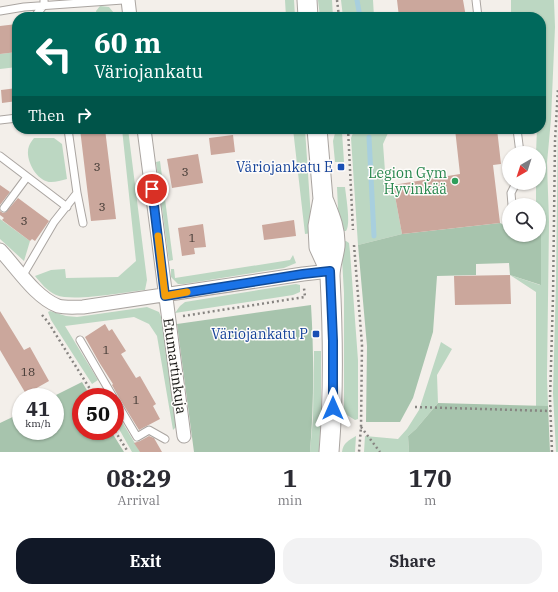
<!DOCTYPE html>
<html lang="en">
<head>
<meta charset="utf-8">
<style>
  :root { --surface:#fff; --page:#f2f2f3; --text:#2b2b33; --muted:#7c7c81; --accent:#111827 }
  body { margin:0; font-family:"IBM Plex Serif",serif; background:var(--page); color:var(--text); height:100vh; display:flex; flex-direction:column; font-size:15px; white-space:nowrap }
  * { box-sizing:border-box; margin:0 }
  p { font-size:13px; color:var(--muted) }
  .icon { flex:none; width:22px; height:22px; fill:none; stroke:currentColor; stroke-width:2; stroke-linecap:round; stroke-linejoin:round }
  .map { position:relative; height:452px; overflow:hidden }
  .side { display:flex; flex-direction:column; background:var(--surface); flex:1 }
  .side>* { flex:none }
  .top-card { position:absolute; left:12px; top:12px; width:534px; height:122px; border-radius:16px; box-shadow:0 1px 3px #0004; background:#00695c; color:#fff; overflow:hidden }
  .needle { width:26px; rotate:219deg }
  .fabs { position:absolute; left:502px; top:146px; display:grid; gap:8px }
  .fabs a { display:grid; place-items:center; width:44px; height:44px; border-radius:50%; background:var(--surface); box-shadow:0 1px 3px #0004; font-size:20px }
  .speed { position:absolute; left:12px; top:388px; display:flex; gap:8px; font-size:20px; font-weight:700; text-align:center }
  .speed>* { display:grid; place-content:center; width:52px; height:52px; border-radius:50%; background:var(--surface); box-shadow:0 1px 3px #0004; line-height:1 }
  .speed small { font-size:10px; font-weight:400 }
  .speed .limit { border:6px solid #d22; background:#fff; color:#111 }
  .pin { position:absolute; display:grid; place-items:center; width:34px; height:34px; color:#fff; margin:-17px; border:2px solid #fff; border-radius:50%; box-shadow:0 1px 4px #0007 }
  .me { position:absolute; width:44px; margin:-22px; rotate:0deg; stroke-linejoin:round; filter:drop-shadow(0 0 3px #0008) }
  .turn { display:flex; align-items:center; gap:14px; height:84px; padding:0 16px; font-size:18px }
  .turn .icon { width:52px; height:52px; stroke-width:2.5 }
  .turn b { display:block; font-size:28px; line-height:34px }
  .then { display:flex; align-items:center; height:38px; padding:0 16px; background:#0003; gap:8px; font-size:15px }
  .eta { display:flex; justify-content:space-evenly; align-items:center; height:68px; text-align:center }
  .eta b { font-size:24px; font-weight:700; line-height:28px }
  .cta { display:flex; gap:8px; margin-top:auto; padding:8px 16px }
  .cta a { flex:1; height:46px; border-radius:16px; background:var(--accent); color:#fff; font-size:16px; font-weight:700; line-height:46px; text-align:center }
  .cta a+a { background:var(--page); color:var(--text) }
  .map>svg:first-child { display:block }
</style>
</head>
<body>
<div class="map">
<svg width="558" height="452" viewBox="0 0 558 452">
  <rect width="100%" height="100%" fill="#f3efea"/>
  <path fill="#bcd7c2" d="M285,0H294L295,17H286Z
    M318,0H332L333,17H320Z
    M341,0H373L374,17H343Z
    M511,0H554L555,27L551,119L547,163L549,222L547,377L548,406H536V292L510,275L540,285V225L539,226V205H536V183H539V153H536L537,129H541V17H511Z
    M100,6L109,7L114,13V17H97L96,11Z
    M17,52V67L0,69V54Z
    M558,123V452H556L553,393L556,281Z
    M122,129H128L147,280L145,290C124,292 74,302 56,295C47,291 41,283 35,276L51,270L65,269L66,278L118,277L136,261Z
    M293,129H305L312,233L305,234Z
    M355,129H385L388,133L383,144L386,185H393L402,234L358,245L351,138L353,133Z
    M342,132L344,162H335L333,141L335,133Z
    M34,138H54L62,144L67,179C62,180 56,182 51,182C37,182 24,159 29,146C30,143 32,141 34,138Z
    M160,161L173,260L169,261L156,162Z
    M337,187H345C346,197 351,224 346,231H339Z
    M0,219L30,241L24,261L0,239Z
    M346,241L349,243L350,252L358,360V419L355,420L347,415L344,409V293L341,242Z
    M293,255L296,263L284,268L184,284H178L171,277V269H174L175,278L290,260Z
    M296,284L300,285V292L293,295L175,313L180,306L185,302Z
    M147,307L159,312L164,324L177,426L173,430L157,336L149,324L134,317L65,326L98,380L92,384L51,320L48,312L50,311L66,316L77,317Z
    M441,342L452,349L437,375L438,403L416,429L408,436L409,452H364L365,436L398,439L407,429L419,410Z
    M314,351H321V413L319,452H310L313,418Z
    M115,410L139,450L144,452H132L115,422Z
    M356,436L355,452H342C343,443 349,440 356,436Z"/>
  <path fill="#a7c4ad" d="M500,223L509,227V235H539V226L541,225V285L510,275L509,263L476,264V275L437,276L433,332L413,398L400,422H366L367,346L358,245L402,234Z
    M311,305C314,354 314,403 310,452H194L177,324Z
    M82,382L91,397H81V431H111L124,452H0V423L21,413V431H55V397H52Z
    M438,403L548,406L550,452H409L408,436L416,429Z"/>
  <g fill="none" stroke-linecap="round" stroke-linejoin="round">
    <path stroke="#a8cfde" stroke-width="5" d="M357,0L360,17
      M369,137L374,236"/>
  </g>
  <path fill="#cba79c" d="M397,0H463L466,17H399Z
    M17,24V52L0,54V26Z
    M17,88V101L2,103L1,90Z
    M80,129H105L116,219L91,221Z
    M455,129H497L501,164L493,165L500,223L402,234L393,185L460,174Z
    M233,135L235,152L211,155L209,138Z
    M198,154L203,183L172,188L167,159Z
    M0,185L10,192L0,205Z
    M18,198L49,221L35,241L32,239L30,241L2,220L4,218L0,215V211L3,213L6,212Z
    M294,220L296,236L264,240L262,225Z
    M203,224L206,247L194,248L195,254L182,256L178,228Z
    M510,275L511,304L455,305L454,276Z
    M0,311L24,350L30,347L49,381L26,394L0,350Z
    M105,324L109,331L112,329L126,351L121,354L136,378L140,376L156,404L153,406L160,419L139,430L118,396L112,385L113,384L99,362L85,337Z
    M149,436L154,438L162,452H140L134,443L140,441Z"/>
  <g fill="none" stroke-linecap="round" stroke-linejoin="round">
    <g stroke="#aaa5a1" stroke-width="9">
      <path id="lane" d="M476,0L478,17
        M0,11L24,7L123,0
        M37,17L36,15L44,5V0
        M0,120L17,118
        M517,129L520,153
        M0,156L67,207
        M77,193L83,223
        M512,205L511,193L516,183
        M4,208L27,177
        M23,275L54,222L77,193L68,129
        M80,340L113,397
        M115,400L137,437L149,430L165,439"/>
    </g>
    <g stroke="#aaa5a1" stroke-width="15">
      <path id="street" d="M128,0L130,17
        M144,129L184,436
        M0,250C17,268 35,297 58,306C66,308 75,307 83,307L303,274L330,271"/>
    </g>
    <g stroke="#aaa5a1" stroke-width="21">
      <path id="secondary" d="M307,0L308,17
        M317,129L323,199L318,226L319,247L330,271
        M323,199C329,214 336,229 335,246C334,256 330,265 330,276C333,335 334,393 329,452"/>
    </g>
    <path stroke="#878481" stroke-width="2.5" stroke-dasharray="2 3" stroke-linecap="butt" d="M337,0L339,17
      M348,129L353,230
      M354,245L362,345L361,427L359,452
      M42,315L48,322L95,397
      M183,316L305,297L304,288
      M415,407L551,411
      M361,427L380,452
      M115,431L128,452
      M552,452L550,399L553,297L555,141L558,88"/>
    <use href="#lane" stroke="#fff" stroke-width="7"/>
    <use href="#street" stroke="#fff" stroke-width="13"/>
    <use href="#secondary" stroke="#fff" stroke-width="19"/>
  </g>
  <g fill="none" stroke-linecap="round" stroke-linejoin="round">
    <g stroke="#114b97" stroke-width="10">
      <path id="route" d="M152,189L165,296L303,274L330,271L333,341V408"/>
    </g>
    <use href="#route" stroke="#1a73e8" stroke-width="7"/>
    <path stroke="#f59e0b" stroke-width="7" d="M158,236L165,296L187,292"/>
  </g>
  <g fill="#1a4fb4" stroke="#fefcfa" stroke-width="1.5">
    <rect x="337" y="163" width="8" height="8" rx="2"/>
    <rect x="312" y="330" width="8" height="8" rx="2"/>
  </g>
  <circle fill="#2e9e5b" stroke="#fefcfa" stroke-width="1.5" cx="455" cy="181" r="4"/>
  <g text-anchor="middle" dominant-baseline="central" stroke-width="3" stroke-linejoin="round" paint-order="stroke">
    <g font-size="12" fill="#423934">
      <text x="97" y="166">3</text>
      <text x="185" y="171">3</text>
      <text x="102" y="206">3</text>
      <text x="24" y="220">3</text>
      <text x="192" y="237">1</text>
      <text x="106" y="349">1</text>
      <text x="28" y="371">18</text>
      <text x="136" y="399">1</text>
    </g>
    <g font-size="14" fill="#164399" stroke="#fefcfa" text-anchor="end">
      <text x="333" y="167">Väriojankatu E</text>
      <text x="308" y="334">Väriojankatu P</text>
    </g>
    <g font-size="14" fill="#27864d" stroke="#fefcfa" text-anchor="end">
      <text x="447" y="173">Legion Gym<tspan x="447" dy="16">Hyvinkää</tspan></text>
    </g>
    <g font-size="14" fill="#151412" stroke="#fefcfa">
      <text transform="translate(175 366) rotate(82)">Etumartinkuja</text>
    </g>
  </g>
</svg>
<div class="fabs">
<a><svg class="needle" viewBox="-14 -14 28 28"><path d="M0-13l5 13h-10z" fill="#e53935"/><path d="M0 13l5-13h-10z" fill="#7c7c81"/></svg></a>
<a><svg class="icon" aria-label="search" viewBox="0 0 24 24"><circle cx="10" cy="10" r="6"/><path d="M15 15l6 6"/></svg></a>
</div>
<div class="speed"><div>41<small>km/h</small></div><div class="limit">50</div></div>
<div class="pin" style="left:152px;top:189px;background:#d93025"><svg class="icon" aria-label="arrive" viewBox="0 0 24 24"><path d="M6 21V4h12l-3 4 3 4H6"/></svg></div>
<svg class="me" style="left:333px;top:408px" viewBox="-20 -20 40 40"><path d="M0-17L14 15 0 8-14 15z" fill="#1a73e8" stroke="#fff" stroke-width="4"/></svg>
<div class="top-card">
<div class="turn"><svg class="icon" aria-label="left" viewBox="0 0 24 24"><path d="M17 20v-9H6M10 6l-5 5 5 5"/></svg><div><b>60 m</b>Väriojankatu</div></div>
<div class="then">Then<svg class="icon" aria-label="right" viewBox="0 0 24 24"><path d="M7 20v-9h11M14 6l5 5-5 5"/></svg></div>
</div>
</div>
<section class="side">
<div class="eta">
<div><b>08:29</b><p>Arrival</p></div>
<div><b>1</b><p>min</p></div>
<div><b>170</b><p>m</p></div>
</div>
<div class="cta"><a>Exit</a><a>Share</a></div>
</section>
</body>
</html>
